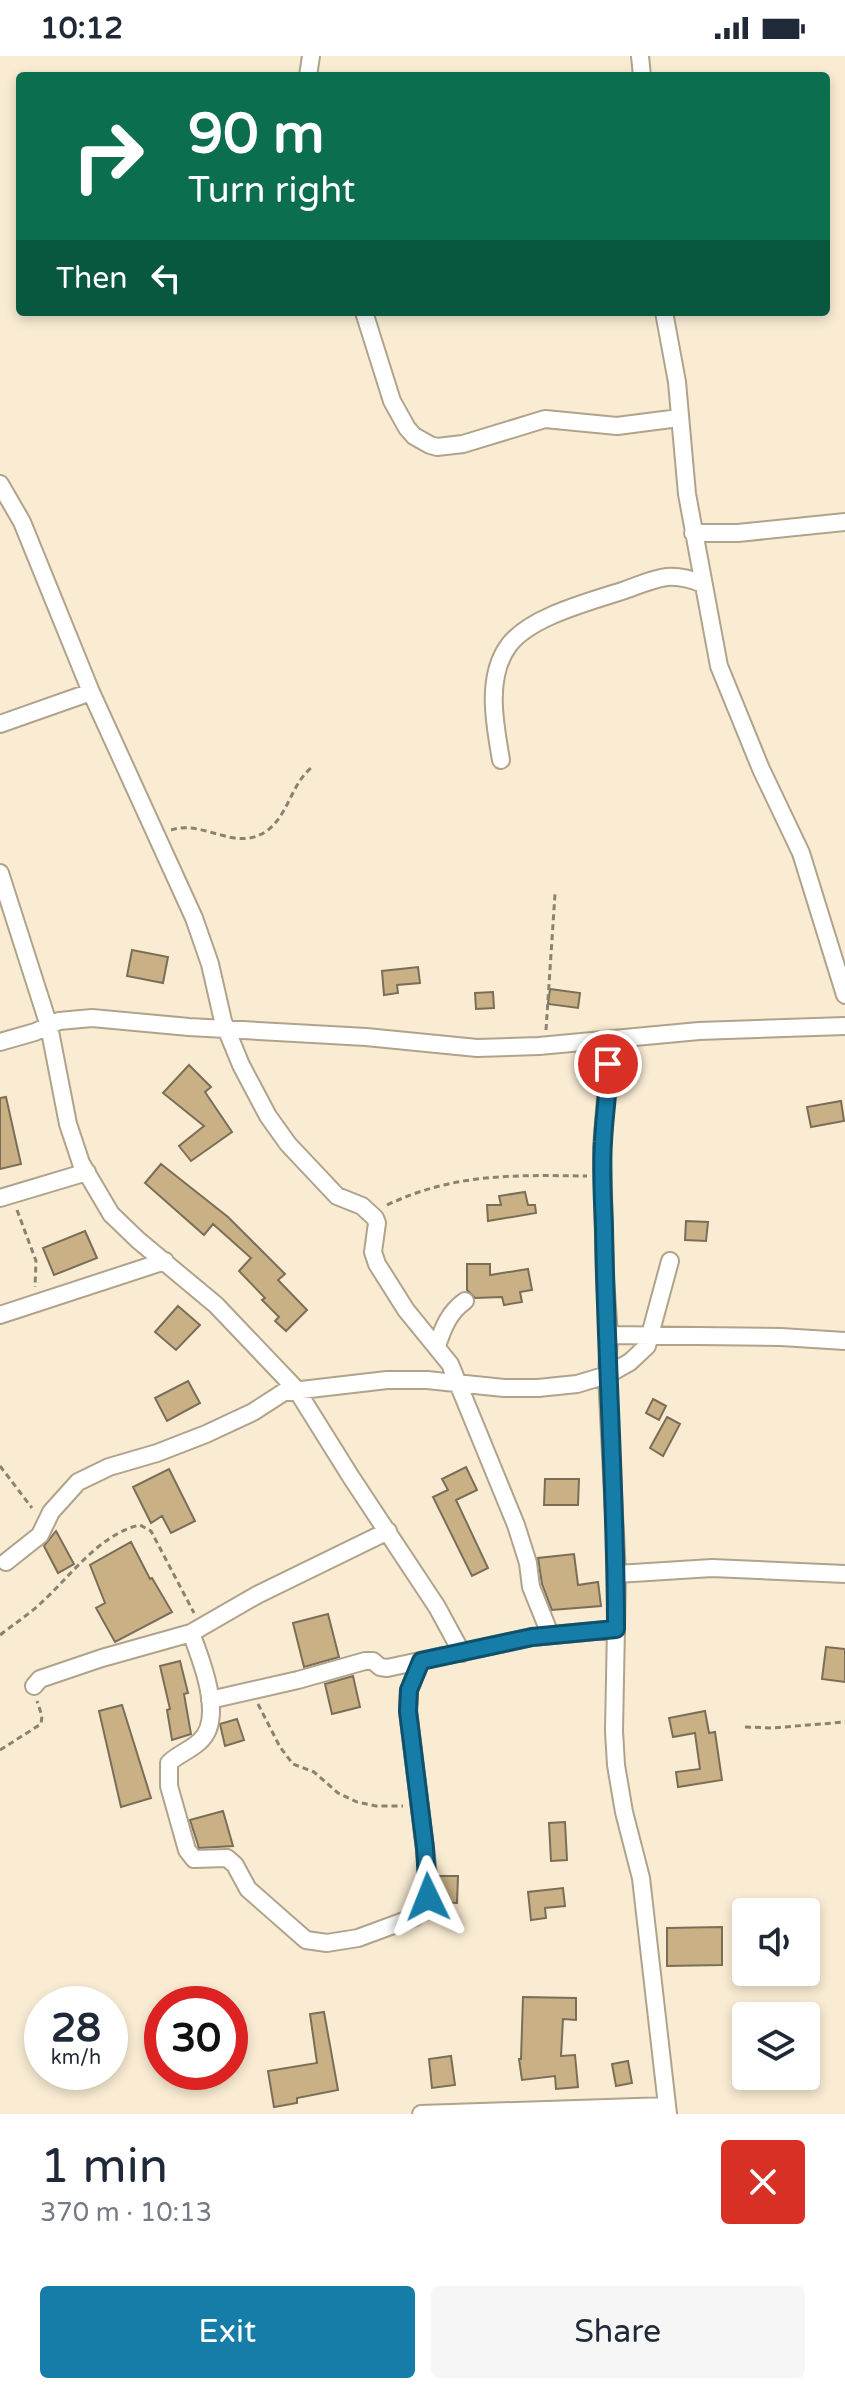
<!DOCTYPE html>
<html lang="en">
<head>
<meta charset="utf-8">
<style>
  :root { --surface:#fff; --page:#f6f6f7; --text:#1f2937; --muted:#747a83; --accent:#167da8 }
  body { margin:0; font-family:"Varela Round",sans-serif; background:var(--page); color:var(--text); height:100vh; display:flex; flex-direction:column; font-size:30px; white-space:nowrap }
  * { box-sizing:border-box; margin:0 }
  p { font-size:26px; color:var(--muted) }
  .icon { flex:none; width:44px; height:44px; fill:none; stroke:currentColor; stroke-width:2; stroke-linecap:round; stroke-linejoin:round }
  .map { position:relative; height:2058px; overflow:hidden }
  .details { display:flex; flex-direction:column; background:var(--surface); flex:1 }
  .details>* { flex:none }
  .banner { position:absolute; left:16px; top:16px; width:814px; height:244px; border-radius:8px; box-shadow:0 4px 12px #0003; background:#0b6e4f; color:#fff; overflow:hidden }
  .tools { position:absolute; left:732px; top:1842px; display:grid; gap:16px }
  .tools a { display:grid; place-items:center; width:88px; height:88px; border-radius:8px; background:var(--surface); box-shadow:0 4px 12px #0003; font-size:40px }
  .speed { position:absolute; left:24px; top:1930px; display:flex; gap:16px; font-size:40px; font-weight:700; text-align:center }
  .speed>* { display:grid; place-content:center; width:104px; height:104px; border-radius:50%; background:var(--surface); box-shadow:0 4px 12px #0003; line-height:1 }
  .speed small { font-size:20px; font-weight:400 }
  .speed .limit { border:12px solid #d22; background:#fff; color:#111 }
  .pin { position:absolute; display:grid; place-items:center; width:68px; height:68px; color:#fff; margin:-34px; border:4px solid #fff; border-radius:50%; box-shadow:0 2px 8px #0007 }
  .me { position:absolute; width:88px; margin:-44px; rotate:358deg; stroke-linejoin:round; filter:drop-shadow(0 0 6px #0008) }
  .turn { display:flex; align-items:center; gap:28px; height:168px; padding:0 40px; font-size:36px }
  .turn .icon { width:104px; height:104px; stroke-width:2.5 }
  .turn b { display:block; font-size:56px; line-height:68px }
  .then { display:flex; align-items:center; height:76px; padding:0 40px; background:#0003; gap:16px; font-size:30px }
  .round { display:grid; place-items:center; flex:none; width:84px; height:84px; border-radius:8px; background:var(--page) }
  .headline { display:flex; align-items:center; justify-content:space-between; height:136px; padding:0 40px }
  h1 { font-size:48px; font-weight:600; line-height:60px }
  .primary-button { display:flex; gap:16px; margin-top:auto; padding:16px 40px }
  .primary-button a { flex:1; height:92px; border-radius:8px; background:var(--accent); color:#fff; font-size:32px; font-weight:600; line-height:92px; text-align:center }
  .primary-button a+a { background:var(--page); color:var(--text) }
  .status { display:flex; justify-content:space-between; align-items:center; height:56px; padding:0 40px; background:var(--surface); direction:ltr }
  .status svg { height:22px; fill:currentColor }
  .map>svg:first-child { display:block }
</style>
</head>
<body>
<div class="status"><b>10:12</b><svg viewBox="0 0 49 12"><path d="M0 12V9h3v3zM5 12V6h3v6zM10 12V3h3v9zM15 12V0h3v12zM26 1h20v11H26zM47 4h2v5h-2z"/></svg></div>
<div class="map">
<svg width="845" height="2058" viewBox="0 0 845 2058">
  <rect width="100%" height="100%" fill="#f9ecd3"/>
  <path fill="#c9b185" stroke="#7a6e58" stroke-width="2" d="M132,894L168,901L163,927L127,920Z
    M418,911L420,927L397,929L398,937L384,939L382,915Z
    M550,933L580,937L578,952L548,948Z
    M493,936L494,952L476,953L475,937Z
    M189,1009L211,1031L205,1036L232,1076L191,1105L179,1090L204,1070L163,1037Z
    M6,1041L21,1108L0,1113V1042Z
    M841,1045L844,1065L811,1071L807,1051Z
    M161,1108L228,1161L285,1218L278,1224L307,1254L286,1275L275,1265L279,1261L262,1244L265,1242L239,1215L251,1202L213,1168L204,1179L145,1127Z
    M525,1136L528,1149H535L536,1157L488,1165L487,1149H501L499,1140Z
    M686,1165L708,1166L706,1185L685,1184Z
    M85,1175L97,1202L54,1219L43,1192Z
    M467,1208H490V1219L528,1213L532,1234L520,1236L522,1246L504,1249L502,1241L475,1242L467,1234Z
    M178,1250L200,1269L176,1294L155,1276Z
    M188,1325L200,1347L167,1365L155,1342Z
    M653,1343L666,1350L659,1364L646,1357Z
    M667,1361L680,1368L663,1400L650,1392Z
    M466,1411L477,1434L456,1444L488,1512L472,1520L433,1441L448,1434L442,1423Z
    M169,1413L195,1465L171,1477L162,1460L151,1467L133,1431Z
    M545,1423H579L578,1449H544Z
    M56,1475L74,1508L58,1517L44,1490Z
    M131,1486L150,1523L152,1522L172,1556L115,1586L96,1552L105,1547L90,1509Z
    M574,1498L578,1529L598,1526L601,1550L552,1554L542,1528L538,1502Z
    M328,1558L339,1601L304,1611L293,1567Z
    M826,1591L845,1593V1626L822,1623Z
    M180,1605L188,1637L184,1638L191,1678L172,1684L167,1654L170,1653L160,1610Z
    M353,1620L360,1651L332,1658L325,1628Z
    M122,1649L151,1742L121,1751L99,1655Z
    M705,1655L709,1677L715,1676L722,1724L678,1731L676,1716L700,1713L695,1677L673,1681L669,1662Z
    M237,1663L244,1684L225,1690L220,1668Z
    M223,1755L233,1790L199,1792L190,1764Z
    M565,1766L567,1804L551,1805L549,1767Z
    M439,1820H458L457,1847L438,1846Z
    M563,1832L565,1850L545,1852L546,1862L531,1864L528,1836Z
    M722,1871V1909L667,1910V1872Z
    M523,1941L576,1942V1964L563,1963L561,2000L575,1999L578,2031L556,2033L555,2020L522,2024L519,2003H521Z
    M324,1956L338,2034L297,2042V2047L274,2051L268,2015L317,2007L310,1958Z
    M451,2000L455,2029L432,2032L429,2003Z
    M628,2005L632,2027L616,2030L612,2008Z"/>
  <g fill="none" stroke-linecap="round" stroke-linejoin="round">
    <g stroke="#afa38b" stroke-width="20">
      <path id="street" d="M640,0L642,20
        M308,20L311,0
        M364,256L392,345L407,372L414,380L430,389L437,391L463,388L545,363L617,370L679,362
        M664,256L677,326L687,438L719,610L761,713L801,797L845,939
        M0,428L22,466L91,636L194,862L210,908L223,965L241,1009L268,1060L288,1088L337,1140L362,1150L375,1162L377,1167L373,1196L377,1208L406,1254L450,1308L516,1469L528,1507L531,1531L550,1578
        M693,477H738L845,466
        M0,668L91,636
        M501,704C495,669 485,621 509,589C531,560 592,545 625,534C639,529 652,523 667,521C680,520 691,523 703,528
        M0,817L49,970L68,1068L81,1107L111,1158L138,1184L216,1249L296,1333L351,1421L437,1551L462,1597
        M606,984L608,1017L602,1091L605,1223L609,1279L607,1319L617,1518L614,1675L616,1709L624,1756L641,1822L668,2058
        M0,986L35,976L59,965L92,962L189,971L366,981L477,992L539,990L699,975L845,970
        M0,1142L87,1116
        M0,1259L165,1205
        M609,1279L781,1281L845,1285
        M437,1290C443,1272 449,1256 465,1245
        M6,1506L40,1479L51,1456L78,1426L109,1411L157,1397L206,1378L253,1356L284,1336L387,1324H427L504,1332H538L577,1328L607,1319L630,1306L647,1290L670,1205
        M617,1518L712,1512L845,1518
        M191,1577C201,1603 225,1663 200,1685C191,1694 178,1698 169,1707V1730L187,1794L194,1803L227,1802L235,1809L248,1833L306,1884L327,1887L358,1882L415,1861L427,1844L429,1826L408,1655L409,1634L421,1605
        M34,1630L40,1623L102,1602L191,1577L257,1539L388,1475
        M210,1644L298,1624L365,1605H373L380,1611L387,1612L532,1581L616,1573
        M421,2058L667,2050"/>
    </g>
    <path stroke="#8b8372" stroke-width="3" stroke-dasharray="6 4" stroke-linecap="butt" d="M171,774C205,763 236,798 268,774C289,757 291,729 311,712
      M546,974L555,838
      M387,1149C454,1117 515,1119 587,1120
      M17,1154L36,1205L35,1231
      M0,1410L32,1452
      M0,1579C14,1568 28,1559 41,1547C70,1521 99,1478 140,1469L151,1475L194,1557
      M258,1648L280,1691L293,1708L314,1716L338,1737L357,1746L376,1750H403
      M745,1671L772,1672L845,1666
      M0,1694L41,1668L42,1660L37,1645"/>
    <use href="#street" stroke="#fff" stroke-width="16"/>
  </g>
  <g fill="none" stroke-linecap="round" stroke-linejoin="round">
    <g stroke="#0e516d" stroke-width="20">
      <path id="route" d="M428,1841L425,1792L408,1655L409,1634L421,1605L532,1581L616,1573C616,1439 606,1305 604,1172C603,1143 601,1115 603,1086C604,1060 609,1034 608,1008"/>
    </g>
    <use href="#route" stroke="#167da8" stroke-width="14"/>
  </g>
</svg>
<div class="tools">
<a><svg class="icon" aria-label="sound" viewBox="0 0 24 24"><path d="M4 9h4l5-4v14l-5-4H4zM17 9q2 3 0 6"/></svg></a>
<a><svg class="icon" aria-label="layers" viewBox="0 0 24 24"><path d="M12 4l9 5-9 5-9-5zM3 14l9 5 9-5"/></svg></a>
</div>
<div class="speed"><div>28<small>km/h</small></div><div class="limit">30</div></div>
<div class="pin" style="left:608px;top:1008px;background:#d93025"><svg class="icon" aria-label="arrive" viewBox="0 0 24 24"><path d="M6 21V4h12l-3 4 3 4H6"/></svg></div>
<svg class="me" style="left:428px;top:1841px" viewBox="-20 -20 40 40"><path d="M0-17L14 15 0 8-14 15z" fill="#167da8" stroke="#fff" stroke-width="4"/></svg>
<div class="banner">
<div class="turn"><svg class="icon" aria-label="right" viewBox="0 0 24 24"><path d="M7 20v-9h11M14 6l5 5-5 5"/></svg><div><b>90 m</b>Turn right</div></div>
<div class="then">Then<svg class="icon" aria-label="left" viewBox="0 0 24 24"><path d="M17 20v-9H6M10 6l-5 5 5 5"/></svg></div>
</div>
</div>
<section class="details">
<div class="headline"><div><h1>1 min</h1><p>370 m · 10:13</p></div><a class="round" style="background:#d93025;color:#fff"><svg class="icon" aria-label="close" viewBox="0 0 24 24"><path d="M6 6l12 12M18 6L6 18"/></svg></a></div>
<div class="primary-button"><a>Exit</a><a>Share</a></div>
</section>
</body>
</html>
